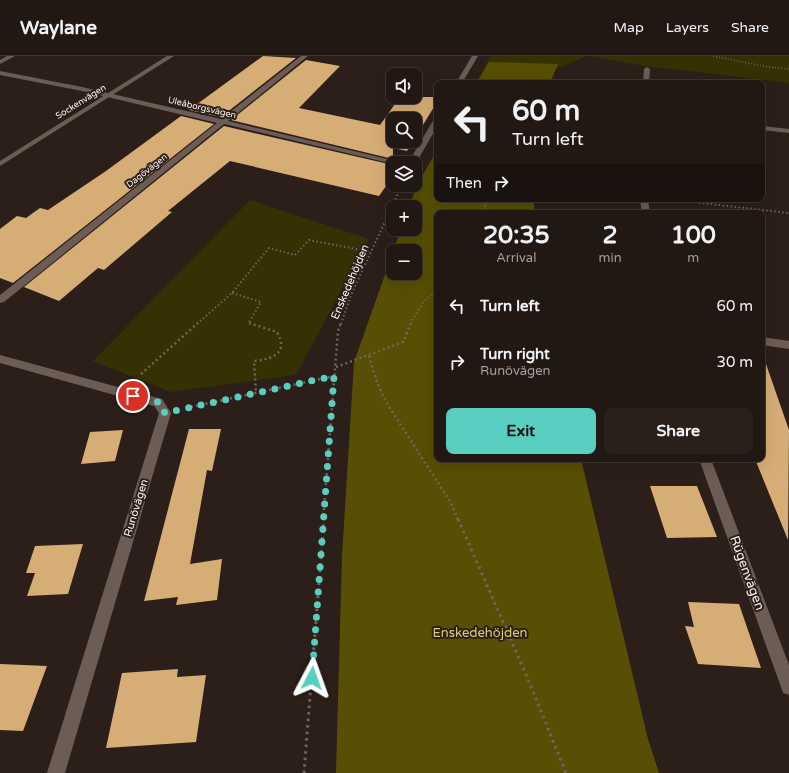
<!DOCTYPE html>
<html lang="en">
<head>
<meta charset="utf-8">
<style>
  :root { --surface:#211713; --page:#29201c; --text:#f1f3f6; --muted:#a29fa0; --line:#3e3633; --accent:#58cec0 }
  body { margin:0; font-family:"Varela Round",sans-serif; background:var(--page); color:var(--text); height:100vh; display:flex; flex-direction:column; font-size:15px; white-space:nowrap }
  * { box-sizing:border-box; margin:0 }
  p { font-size:13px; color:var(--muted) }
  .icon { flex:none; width:22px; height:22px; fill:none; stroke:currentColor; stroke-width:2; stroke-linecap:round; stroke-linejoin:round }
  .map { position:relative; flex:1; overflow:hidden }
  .side { position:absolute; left:434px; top:154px; width:331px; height:252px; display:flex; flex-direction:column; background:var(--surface); border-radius:8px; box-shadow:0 4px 16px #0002,0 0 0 1px var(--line) }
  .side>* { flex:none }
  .top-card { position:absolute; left:434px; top:24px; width:331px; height:122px; border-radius:8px; box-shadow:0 4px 16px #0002,0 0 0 1px var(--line); background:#211713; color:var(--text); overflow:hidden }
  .buttons { position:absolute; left:386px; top:12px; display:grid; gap:8px }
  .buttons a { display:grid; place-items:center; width:36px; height:36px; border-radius:8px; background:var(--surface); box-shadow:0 4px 16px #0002,0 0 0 1px var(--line); font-size:20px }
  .pin { position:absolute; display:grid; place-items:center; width:34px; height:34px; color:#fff; margin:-17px; border:2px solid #fff; border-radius:50%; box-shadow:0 1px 4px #0007 }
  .me { position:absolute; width:44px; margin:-22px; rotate:4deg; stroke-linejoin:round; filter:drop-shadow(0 0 3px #0008) }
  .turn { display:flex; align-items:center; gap:14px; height:84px; padding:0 12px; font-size:18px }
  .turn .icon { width:52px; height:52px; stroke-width:2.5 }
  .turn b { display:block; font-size:28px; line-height:34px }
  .then { display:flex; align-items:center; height:38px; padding:0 12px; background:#0003; gap:8px; font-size:15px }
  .eta { display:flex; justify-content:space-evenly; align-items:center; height:68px; text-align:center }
  .eta b { font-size:24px; font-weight:700; line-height:28px }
  .cta { display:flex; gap:8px; margin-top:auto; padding:8px 12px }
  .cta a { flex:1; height:46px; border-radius:8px; background:var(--accent); color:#111; font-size:16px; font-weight:700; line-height:46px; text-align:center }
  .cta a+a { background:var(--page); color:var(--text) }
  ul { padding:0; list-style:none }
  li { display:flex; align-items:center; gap:12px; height:56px; padding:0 12px }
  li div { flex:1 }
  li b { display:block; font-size:15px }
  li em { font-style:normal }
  header { display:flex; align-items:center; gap:24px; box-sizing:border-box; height:56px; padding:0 20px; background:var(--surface); border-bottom:1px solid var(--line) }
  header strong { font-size:19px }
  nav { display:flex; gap:22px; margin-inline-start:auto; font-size:14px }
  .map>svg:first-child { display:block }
</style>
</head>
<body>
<header>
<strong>Waylane</strong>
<nav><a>Map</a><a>Layers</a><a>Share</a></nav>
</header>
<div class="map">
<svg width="789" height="717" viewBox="0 0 789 717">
  <rect width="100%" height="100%" fill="#2c1f19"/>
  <path fill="#363003" d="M491,0H587L551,15H528L484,11Z
    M589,0H789V27L645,10Z
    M250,144L369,183L297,317L294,319L171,336L93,305Z"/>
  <path fill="#574f03" d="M489,6L558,8L550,27H476Z
    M437,94V143H533L535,157H437V403H581L648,683L659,717H336L342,500L354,306L393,196V217H415V195H393L401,173H415V151H409L417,129Z"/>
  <path fill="#d7ad76" d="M263,0L296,2L221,61L189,54Z
    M306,4L340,10L299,52L380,69L400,41H437V46L415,82V63H393V85H413L407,95L393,92V103L231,64Z
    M181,60L214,68L13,227L0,222V173L17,160L26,162L40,152L48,154L106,115Z
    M224,70L393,109V120L379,140L230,105L168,155L172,156L104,214L98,212L59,245L24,231Z
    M766,308L789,374L788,484L755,403H762V309Z
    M189,373H221L212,415L207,414L190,508L222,503L217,544L176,549L178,541L144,545Z
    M123,374L115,405L81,408L90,376Z
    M650,430H697L717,481L667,482Z
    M83,488L68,538L27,540L35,517H26L35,490Z
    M688,546L739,548L761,612L698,608L685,570L694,571Z
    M0,608L47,610L23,675L0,674Z
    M178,613L177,621L206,619L196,686L106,692L122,617Z"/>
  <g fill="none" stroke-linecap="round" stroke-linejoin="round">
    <path stroke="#716560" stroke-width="1.5" stroke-dasharray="1 2" stroke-linecap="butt" d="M713,0L768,11L789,13"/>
    <path stroke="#716560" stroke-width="2" stroke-dasharray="1.5 2.5" stroke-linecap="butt" d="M667,143L789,157
      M480,157L490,143
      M232,237L261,246L248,268
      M197,268L232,237L269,192L295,199L309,184L371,196
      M341,268L351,239L402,129
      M410,268L424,245L437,235"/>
    <path stroke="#716560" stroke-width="2.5" stroke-dasharray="2 3" stroke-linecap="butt" d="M249,267L277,276C289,297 273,303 254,305L256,337
      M369,300L377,326L386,346L451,447L458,464
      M336,311L403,286L411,267
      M141,318L198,267
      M186,352L334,320
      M323,464L338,275L341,267"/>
    <path stroke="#716560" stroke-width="3" stroke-dasharray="2.5 4" stroke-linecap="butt" d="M458,463L528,623L566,717
      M304,717L324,463"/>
    <path fill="#6b5c55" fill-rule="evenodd" d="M7,0H15L0,8V4Z
      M301,0H308L228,65L404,107L393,108L224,68L4,246L0,247V239L217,67L82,35L0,19V15L82,31L221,63Z
      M472,0H478L462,27H456Z
      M647,11L650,13L649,27H643L644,13Z
      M434,63H437V71L416,107L415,108V107H408Z
      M762,70L789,73V77L762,74Z
      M640,143H648L650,157H642Z
      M762,281L789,285V293L762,289Z
      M0,299L162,343L171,357L65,717H47L159,357L154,350L0,307Z
      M699,403H711L789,609V639L783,637L781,631Z"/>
    <path fill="#6b5c55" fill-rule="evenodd" d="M167,0H174L0,110V105Z"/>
  </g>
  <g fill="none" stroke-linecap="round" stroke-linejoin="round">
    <path stroke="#58cec0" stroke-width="7" stroke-dasharray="0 12.6" d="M133,340L158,346L165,357L334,320L312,622"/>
  </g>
  <g text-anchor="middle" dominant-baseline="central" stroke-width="4" stroke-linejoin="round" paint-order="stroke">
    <g font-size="9" fill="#fcf3ef" stroke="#2c1f19">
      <text transform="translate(81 46) rotate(-32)">Sockenvägen</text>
      <text transform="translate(202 52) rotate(13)">Uleåborgsvägen</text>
      <text transform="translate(147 115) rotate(-38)">Dagövägen</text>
    </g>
    <g font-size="11" fill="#fcf3ef" stroke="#2c1f19">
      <text transform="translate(350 226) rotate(-67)">Enskedehöjden</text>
      <text transform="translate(136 452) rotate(-73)">Runövägen</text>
    </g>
    <g font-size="13" fill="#fcf3ef" stroke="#2c1f19">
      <text transform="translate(747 517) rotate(70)">Rügenvägen</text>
    </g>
    <g font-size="13" fill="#dacd6f" stroke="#2c1f19">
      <text x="480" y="577">Enskedehöjden</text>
    </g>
  </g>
</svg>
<div class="buttons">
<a><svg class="icon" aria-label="sound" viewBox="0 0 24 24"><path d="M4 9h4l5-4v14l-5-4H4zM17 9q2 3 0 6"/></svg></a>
<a><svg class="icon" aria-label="search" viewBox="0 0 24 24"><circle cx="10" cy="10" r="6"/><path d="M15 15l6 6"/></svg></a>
<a><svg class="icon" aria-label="layers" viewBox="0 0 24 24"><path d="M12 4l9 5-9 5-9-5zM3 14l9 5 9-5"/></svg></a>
<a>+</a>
<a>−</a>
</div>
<div class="pin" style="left:133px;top:340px;background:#d93025"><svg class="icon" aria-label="arrive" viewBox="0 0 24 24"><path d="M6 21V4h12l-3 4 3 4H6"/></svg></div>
<svg class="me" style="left:312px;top:622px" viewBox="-20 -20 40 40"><path d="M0-17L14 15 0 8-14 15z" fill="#58cec0" stroke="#fff" stroke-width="4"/></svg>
<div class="top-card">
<div class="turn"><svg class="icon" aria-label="left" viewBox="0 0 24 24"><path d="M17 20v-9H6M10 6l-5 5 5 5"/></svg><div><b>60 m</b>Turn left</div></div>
<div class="then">Then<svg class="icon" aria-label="right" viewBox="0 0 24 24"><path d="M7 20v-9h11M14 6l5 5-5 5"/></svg></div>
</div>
<section class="side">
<div class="eta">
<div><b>20:35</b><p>Arrival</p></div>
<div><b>2</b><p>min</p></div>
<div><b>100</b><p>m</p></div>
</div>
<ul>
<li><svg class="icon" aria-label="left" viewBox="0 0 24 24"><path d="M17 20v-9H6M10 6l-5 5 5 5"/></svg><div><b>Turn left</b></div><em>60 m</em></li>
<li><svg class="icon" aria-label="right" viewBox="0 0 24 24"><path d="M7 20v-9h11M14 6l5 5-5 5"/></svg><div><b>Turn right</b><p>Runövägen</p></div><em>30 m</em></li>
</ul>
<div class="cta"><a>Exit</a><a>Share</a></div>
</section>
</div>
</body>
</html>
